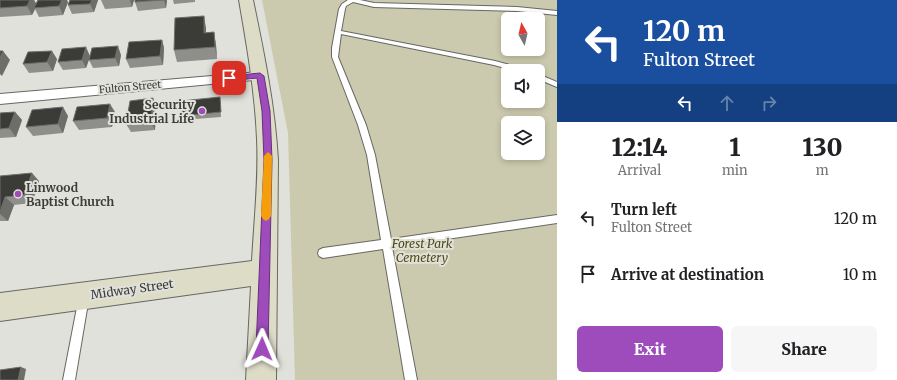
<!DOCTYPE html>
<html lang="en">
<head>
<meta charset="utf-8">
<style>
  :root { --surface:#fff; --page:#f6f6f6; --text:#202124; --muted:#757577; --accent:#9e4cbc }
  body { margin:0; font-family:Merriweather,serif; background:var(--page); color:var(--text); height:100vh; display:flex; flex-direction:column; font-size:15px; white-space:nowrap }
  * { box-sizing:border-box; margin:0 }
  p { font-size:13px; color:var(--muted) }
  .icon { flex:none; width:22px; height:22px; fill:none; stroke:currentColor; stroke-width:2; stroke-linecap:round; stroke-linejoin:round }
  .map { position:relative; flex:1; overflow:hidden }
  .side { display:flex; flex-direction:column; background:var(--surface); width:340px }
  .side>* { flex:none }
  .banner { background:#1a4fa0; color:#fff; overflow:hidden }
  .needle { width:26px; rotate:352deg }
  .buttons { position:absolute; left:501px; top:12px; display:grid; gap:8px }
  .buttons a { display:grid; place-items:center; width:44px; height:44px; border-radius:6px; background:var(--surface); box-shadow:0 2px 6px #0003; font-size:20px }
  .pin { position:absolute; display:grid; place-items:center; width:34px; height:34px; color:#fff; margin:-17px; border-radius:8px; box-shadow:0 2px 6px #0006 }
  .me { position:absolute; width:44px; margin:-22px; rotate:1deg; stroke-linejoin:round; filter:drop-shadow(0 0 3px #0008) }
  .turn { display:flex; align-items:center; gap:14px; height:84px; padding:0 20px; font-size:18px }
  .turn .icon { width:52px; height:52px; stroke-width:2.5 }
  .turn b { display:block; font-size:28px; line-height:34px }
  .lanes { display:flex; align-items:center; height:38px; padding:0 20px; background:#0003; justify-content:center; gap:20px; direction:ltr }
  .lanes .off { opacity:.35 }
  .eta { display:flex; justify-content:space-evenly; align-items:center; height:68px; text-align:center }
  .eta b { font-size:24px; font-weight:800; line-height:28px }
  .primary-button { display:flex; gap:8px; margin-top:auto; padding:8px 20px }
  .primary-button a { flex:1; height:46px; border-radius:6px; background:var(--accent); color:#fff; font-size:16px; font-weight:800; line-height:46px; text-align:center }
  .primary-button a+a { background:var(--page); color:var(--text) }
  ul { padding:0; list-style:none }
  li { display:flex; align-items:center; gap:12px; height:56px; padding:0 20px }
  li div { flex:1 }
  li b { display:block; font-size:15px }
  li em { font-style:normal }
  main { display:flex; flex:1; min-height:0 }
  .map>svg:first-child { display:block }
</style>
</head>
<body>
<main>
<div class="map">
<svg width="557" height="380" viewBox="0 0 557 380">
  <rect width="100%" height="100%" fill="#e1e1dc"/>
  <path fill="#cbcaae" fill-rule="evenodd" d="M262,0H557V380H295L288,133ZM508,19H538V49H508ZM508,71H538V101H508ZM508,123H538V153H508Z"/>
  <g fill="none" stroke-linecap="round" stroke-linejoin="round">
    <g stroke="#676763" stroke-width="2">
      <path id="lane" d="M348,0H360L374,3L517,7L557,11V15L517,11L374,7L353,2L346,6L345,9L341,31L495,61L525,69L526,71H515L494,65L341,34L338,57L366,125L375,155L391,239L557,215V223L392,247L417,380H405L383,249L323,258L319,256L318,253L319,250L323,248L381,240L367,155L358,125L332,57V48L339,9L342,4Z
        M538,74L557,82V87L538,79Z
        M84,292L88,293L89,297L75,380H63L79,297L80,293Z"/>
    </g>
    <g stroke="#676763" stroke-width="2">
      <path id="street" d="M260,72L265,73L267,76L265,79L0,104V94Z"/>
    </g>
    <g stroke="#676763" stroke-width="2">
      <path id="secondary" d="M239,0H253C264,53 275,106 278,160L276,380H246L251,286L0,321V293L252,261C254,221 259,180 257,139C255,92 247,46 239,0Z"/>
    </g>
    <use href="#lane" fill="#fff" fill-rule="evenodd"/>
    <use href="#street" fill="#fff" fill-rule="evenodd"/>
    <use href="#secondary" fill="#dddcc7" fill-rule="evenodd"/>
  </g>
  <path fill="#8e8e8a" d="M0,0H34L36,4L68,2L63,15L39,17L35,9L32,15L0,17Z
    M98,0L94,12L72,14L68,5Z
    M101,0H134L132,7L105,9Z
    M167,0L166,8L138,11L135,2Z
    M173,0H195V2L174,4Z
    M204,16L206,33L214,32L216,45L217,59L177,62L174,50Z
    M162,40L164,48L163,65L130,68L126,59Z
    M121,55L119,66L93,68L89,60L86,68L63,70L58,62L90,56Z
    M57,59L53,71L29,73L23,64Z
    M153,98L156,107L155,130L131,132L126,124Z
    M220,102L221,117L182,120L181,116Z
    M15,112L22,120L16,137L0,138V113Z
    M115,112L112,127L79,130L73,121Z
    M68,116L63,133L33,136L26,127Z
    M0,176L39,181L32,203L14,205L8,221H0Z"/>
  <path fill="#6d6d69" d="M30,0H34L37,5L34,8L35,9L32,15L27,6Z
    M62,0H67L68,2L63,15L59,6Z
    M92,0H98L94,12L90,4Z
    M130,0H134L132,7Z
    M164,0H167L166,8Z
    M204,16L206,28V45L204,33Z
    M214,32L216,45L217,59L215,47Z
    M162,40L164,48L163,65L160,56Z
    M118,46L121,55L119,66L115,58Z
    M86,47L90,56L86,68L82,60Z
    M3,51L10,60L2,76L0,74V58Z
    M52,51L57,59L53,71L47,62Z
    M153,98L156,107L155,130L151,122Z
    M110,104L115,112L112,127L107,118Z
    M63,107L68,116L63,133L58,124Z
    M15,112L22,120L16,137L9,128Z
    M32,173L39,181L32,203L24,195Z
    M5,197L14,205L8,221L0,214V212Z
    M21,367L26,369L24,380H18Z"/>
  <path fill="#3b3b38" stroke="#6d6d69" d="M0,0H30L27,6L0,8Z
    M38,0H62L59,6L34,8Z
    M70,0H92L90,4L68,5Z
    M135,0H164L135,2Z
    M204,16V33L214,32L215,47L174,50L175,18Z
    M162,40L160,56L126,59L129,42Z
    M118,46L115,58L89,60L92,48Z
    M86,47L82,60L58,62L62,49Z
    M0,51H3L0,58Z
    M52,51L47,62L23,64L28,52Z
    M220,97L221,112L181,116V101Z
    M153,98L151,122L126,124L130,101Z
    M110,104L107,118L73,121L77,107Z
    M63,107L58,124L26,127L32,110Z
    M15,112L9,128L0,129V113Z
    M32,173L24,195L5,197L0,212V176Z
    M21,367L18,380H0V370Z"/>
  <path fill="#9e4cbc" stroke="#67317a" d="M260,73L264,76L270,111L272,160L268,349L266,353L262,355L258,353L256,349L264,160L262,111L257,78L229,81L226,78L229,76Z"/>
  <path fill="#f59e0b" d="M268,152L272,156L271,216L269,219L266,221L263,219L261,216L264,156Z"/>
  <g fill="#9e4cbc" stroke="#e1e1dc" stroke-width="1.5">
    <circle cx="202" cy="111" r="4"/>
    <circle cx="18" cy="194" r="4"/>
  </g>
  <g text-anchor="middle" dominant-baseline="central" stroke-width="4" stroke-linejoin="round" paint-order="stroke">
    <g font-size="10" fill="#3c3c3a" stroke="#e1e1dc">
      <text transform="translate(130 87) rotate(-5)">Fulton Street</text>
    </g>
    <g font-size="12" font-weight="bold" fill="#3c3c3a" stroke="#e1e1dc" text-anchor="end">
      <text x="194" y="104">Security<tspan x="194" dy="14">Industrial Life</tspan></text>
      <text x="26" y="187" text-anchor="start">Linwood<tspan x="26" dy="14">Baptist Church</tspan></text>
    </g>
    <g font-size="12" font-style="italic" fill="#4e4b11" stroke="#e1e1dc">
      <text x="422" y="243">Forest Park<tspan x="422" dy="14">Cemetery</tspan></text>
    </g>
    <g font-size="12" fill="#3c3c3a" stroke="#e1e1dc">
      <text transform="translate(132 289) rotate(-8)">Midway Street</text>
    </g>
  </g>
</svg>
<div class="buttons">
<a><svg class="needle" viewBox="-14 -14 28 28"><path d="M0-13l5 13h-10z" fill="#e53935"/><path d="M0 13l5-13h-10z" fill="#757577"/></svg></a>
<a><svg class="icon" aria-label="sound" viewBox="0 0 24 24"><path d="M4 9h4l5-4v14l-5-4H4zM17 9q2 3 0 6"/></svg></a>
<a><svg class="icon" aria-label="layers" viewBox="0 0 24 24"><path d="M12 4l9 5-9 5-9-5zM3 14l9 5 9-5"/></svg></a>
</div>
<div class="pin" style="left:229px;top:78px;background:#d93025"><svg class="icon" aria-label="arrive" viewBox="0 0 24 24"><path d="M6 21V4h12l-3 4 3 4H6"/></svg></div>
<svg class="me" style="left:262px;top:349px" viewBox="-20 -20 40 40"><path d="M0-17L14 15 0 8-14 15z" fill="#9e4cbc" stroke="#fff" stroke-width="4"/></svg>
</div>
<section class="side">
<div class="banner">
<div class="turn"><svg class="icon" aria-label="left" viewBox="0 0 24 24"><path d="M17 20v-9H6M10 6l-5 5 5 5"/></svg><div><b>120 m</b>Fulton Street</div></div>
<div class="lanes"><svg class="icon" aria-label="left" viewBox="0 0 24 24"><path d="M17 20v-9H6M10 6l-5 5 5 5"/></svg><svg class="icon off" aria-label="ahead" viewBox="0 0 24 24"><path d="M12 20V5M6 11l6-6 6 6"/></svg><svg class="icon off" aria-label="right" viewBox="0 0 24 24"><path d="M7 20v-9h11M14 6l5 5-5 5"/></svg></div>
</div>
<div class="eta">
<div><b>12:14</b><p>Arrival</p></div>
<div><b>1</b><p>min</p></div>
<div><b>130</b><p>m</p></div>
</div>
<ul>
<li><svg class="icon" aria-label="left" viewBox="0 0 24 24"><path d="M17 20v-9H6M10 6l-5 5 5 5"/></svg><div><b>Turn left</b><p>Fulton Street</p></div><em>120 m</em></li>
<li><svg class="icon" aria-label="arrive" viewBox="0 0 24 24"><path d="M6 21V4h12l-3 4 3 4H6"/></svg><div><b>Arrive at destination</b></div><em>10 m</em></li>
</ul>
<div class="primary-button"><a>Exit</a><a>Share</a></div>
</section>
</main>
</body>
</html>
